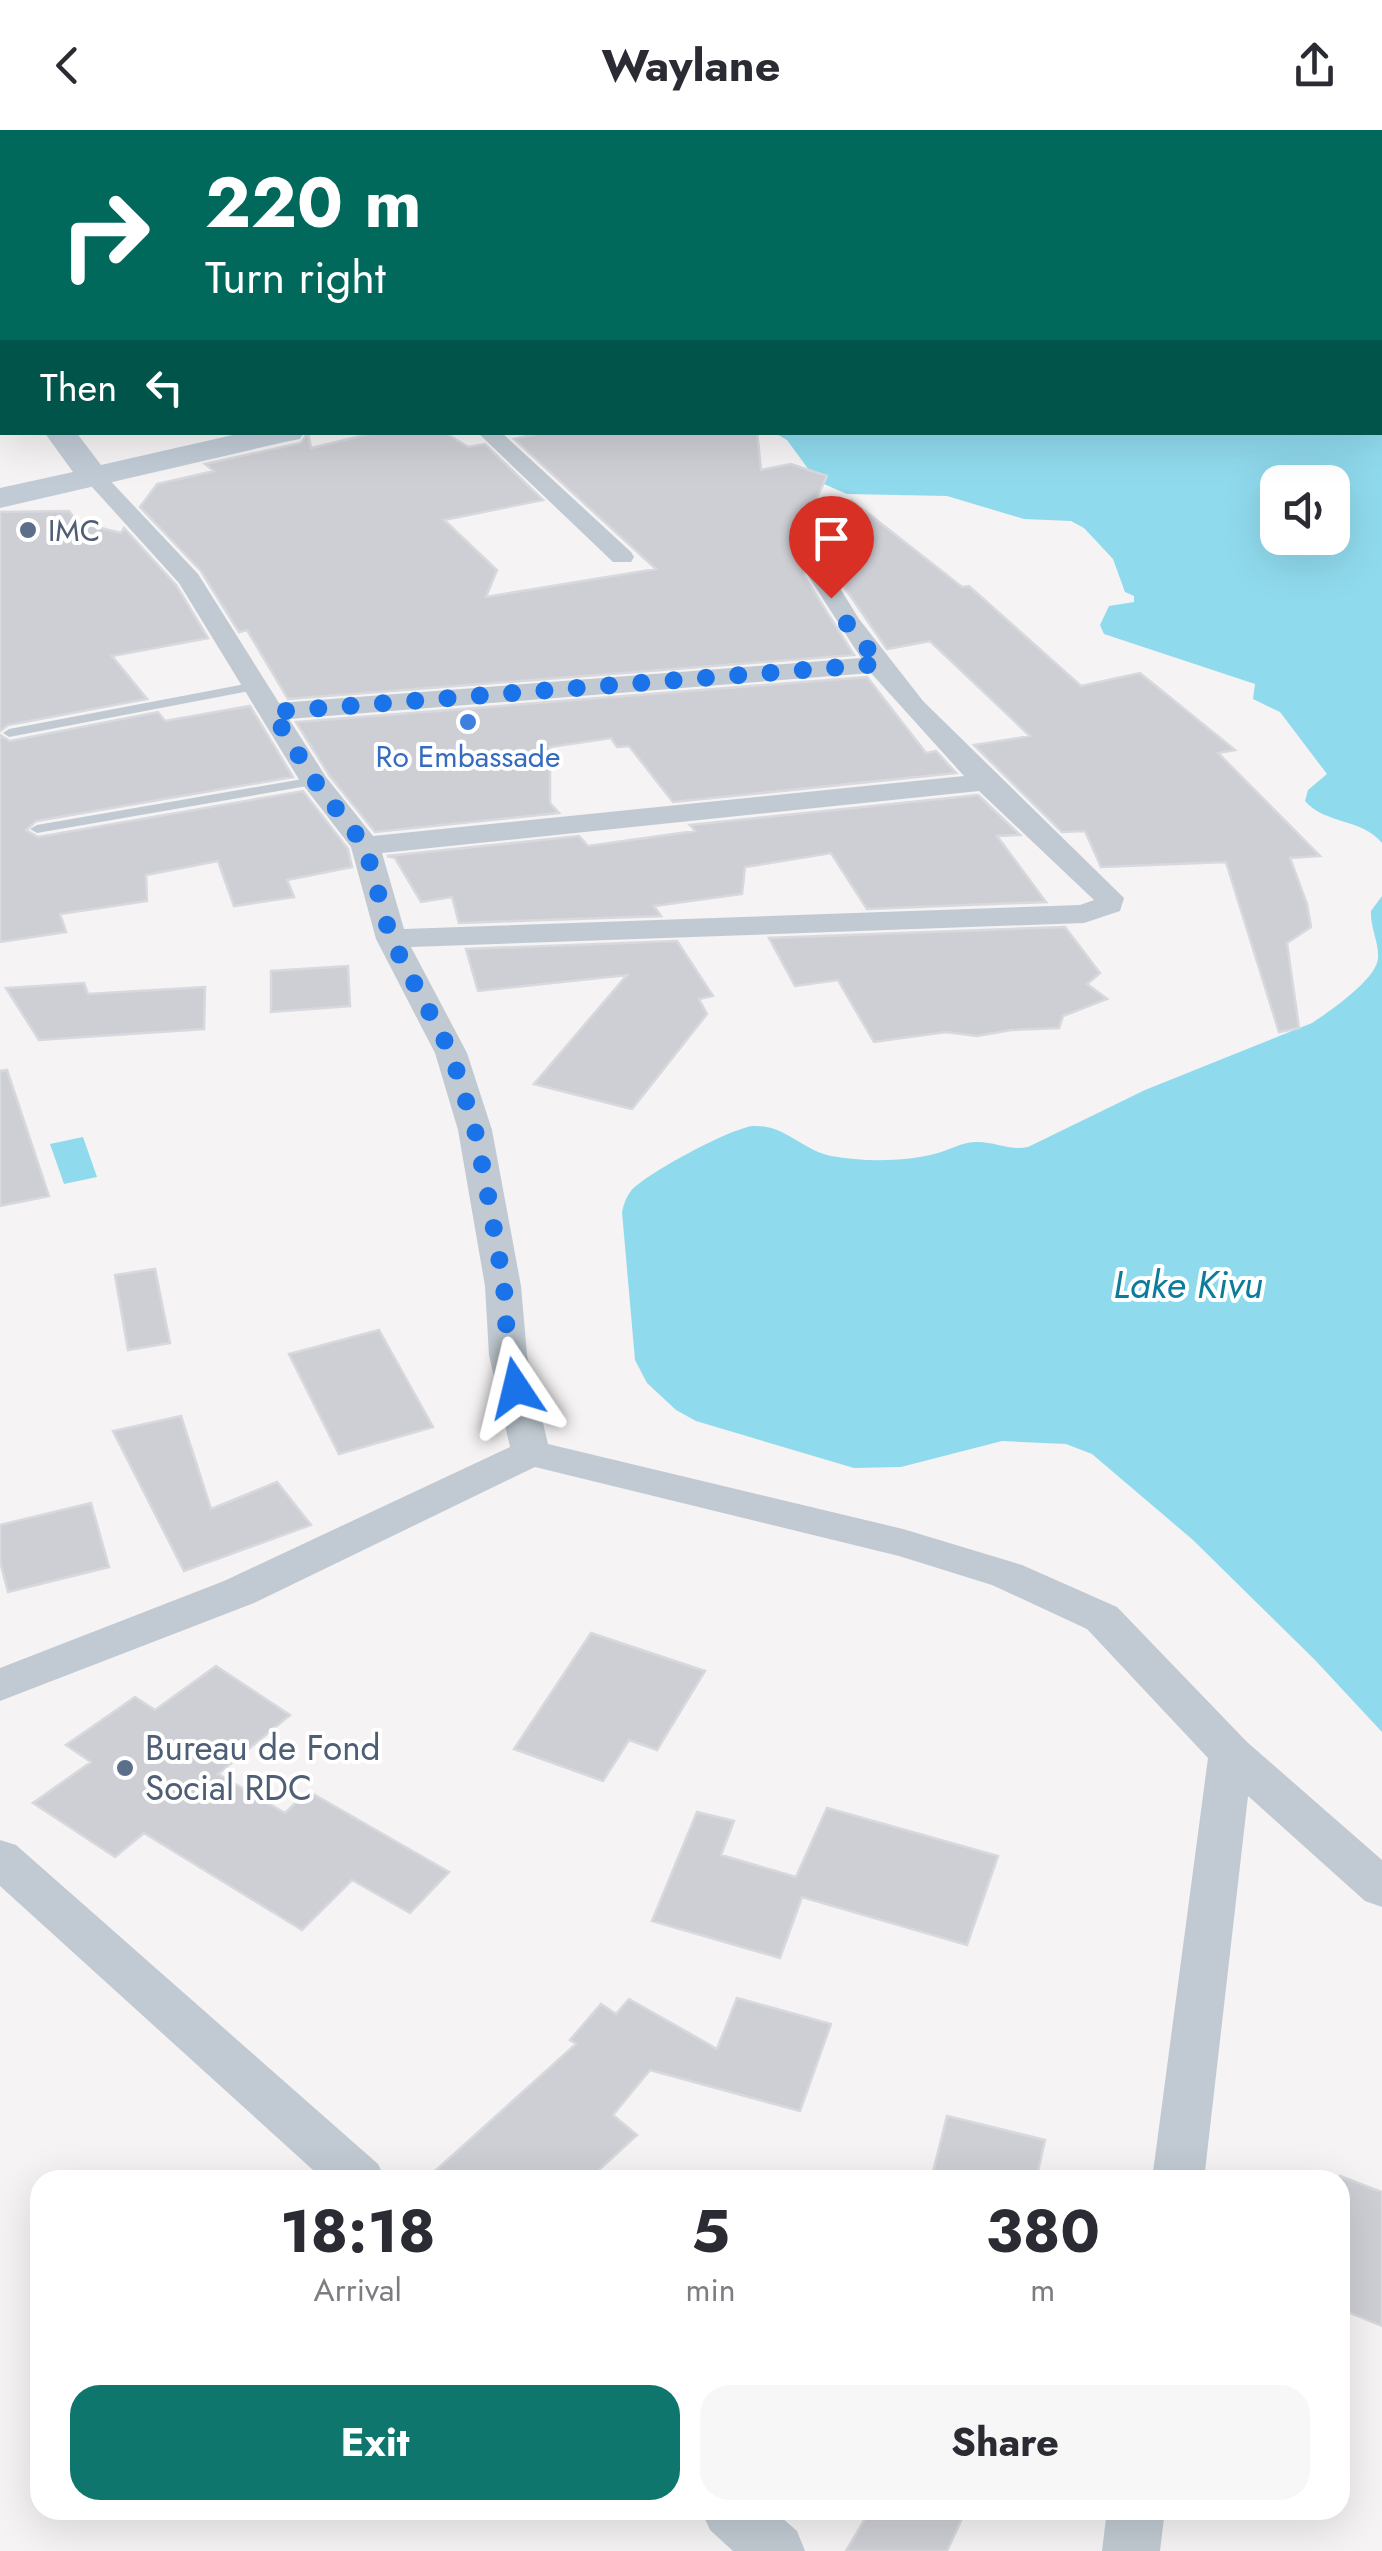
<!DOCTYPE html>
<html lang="en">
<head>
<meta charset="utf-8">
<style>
  :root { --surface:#fff; --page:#f7f7f7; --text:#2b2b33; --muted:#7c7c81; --accent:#0f766e }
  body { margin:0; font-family:Jost,sans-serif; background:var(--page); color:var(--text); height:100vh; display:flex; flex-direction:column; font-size:38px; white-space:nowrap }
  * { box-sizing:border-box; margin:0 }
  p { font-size:32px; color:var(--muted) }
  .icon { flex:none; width:55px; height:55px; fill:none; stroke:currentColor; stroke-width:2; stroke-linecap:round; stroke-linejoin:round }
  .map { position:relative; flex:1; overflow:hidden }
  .panel { position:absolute; left:30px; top:2040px; width:1320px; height:350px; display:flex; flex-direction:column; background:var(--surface); border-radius:30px; box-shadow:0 10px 40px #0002 }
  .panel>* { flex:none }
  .guide { position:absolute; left:0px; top:0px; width:1382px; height:305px; box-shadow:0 10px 40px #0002; background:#00695c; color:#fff; overflow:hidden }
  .controls { position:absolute; left:1260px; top:335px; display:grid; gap:20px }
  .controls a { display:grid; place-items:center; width:90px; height:90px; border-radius:20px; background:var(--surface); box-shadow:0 10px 40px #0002; font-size:50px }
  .pin { position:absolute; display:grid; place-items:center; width:85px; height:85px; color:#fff; margin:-102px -42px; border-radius:50% 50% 50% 0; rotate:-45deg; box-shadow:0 0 10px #0007 }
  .pin .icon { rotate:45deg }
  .me { position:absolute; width:110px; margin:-55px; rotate:350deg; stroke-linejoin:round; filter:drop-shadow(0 0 8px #0008) }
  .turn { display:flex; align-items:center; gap:35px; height:210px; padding:0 40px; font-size:45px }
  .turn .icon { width:130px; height:130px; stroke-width:2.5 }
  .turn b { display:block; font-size:70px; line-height:85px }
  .then { display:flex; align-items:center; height:95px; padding:0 40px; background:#0003; gap:20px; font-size:38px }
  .eta { display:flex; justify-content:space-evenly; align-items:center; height:170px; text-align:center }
  .eta b { font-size:60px; font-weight:700; line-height:70px }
  .primary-button { display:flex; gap:20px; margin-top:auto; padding:20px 40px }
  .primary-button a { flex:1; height:115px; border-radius:30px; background:var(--accent); color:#fff; font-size:40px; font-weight:700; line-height:115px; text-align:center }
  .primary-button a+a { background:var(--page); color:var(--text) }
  header { display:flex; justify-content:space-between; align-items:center; height:130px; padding:0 40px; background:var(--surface); font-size:45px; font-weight:700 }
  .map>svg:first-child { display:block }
</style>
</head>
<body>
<header><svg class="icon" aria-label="back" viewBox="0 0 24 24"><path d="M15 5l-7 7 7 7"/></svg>Waylane<svg class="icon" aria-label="share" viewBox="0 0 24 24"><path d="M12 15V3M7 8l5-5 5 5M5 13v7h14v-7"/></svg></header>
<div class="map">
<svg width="1382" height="2421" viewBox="0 0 1382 2421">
  <rect width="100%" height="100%" fill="#f5f3f3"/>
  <path fill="#90daee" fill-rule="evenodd" d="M610,0H1382V713C1362,688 1326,695 1305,671L1308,660L1327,644L1280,582L1253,569L1255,554L1104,504L1100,495L1109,476L1134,472V466L1125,462L1113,429L1084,398L1071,391L1024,389L947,366L847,364L817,351L787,310L775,303L1380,302V2ZM1278,352H1332V408H1278Z
    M1382,766V1602L1315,1530L1193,1410L1092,1324L1066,1314L1002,1311L901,1337L854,1338L696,1291L676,1280L647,1253L635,1230L622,1082C624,1074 626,1067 631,1061C645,1044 731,998 753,996C784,994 802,1020 831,1026C863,1032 906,1032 938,1023C951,1019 961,1013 975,1012C994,1011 1009,1021 1028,1017L1145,960L1312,893C1330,881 1377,849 1378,828C1379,812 1370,797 1371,781Z
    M83,1007L97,1047L64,1054L50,1014Z"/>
  <path fill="#cdcfd5" stroke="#d7d9de" stroke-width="2.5" d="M308,302L311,318L378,302H444L468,317L485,314L543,370L444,390L497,440L486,467L656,439L514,309L545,302H757L761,340L791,334L827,346L812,378L851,370L962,457L969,456L1081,556L1140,543L1235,620L1218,623L1320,726L1290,728L1307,774L1311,797L1287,813L1299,898L1279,902L1226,732L1101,737L1085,701L1062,702L974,615L1030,606L930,511L887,519L829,435L817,434L805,441L804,446L854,525L288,569L247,500L239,502L201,441L140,377L157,354L214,341L205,334L301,313Z
    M69,381L77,392L121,403L124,398L176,455L208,508L112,526L147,569L8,595L0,601V382Z
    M867,547L926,623L936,621L956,643L673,672L629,616L617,617L611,608L550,617V673L559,683L375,702L329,645L296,592Z
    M250,576L293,647L36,691L26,700L38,707L303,661L348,719L352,737L287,750L294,767L234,776L218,731L146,745L147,771L60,784L66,802L0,812V605L10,611L158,582L165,591Z
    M978,665L1020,705L997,706L1046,772L867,779L831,723L745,737L742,764L654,776L661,786L459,793L452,767L421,772L395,728L387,726L579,706L588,716L695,701L690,695Z
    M1065,797L1100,843L1087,854L1107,869L1063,886L1059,898L1011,900L977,906L946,902L874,912L838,850L795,856L769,808Z
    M677,811L713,866L699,869L707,884L632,979L534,954L627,845L478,861L466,819Z
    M348,836L350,876L271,882V841Z
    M84,853L88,864L205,857L204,899L39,910L6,858Z
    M7,940L49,1066L0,1076V941Z
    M155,1139L170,1213L128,1220L115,1145Z
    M379,1200L433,1297L339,1324L289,1224Z
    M181,1286L211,1379L277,1352L311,1395L184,1441L113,1301Z
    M91,1373L109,1437L8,1462L0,1431V1395Z
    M591,1503L705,1541L657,1620L629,1610L603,1651L514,1619Z
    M216,1536L290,1585L218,1644L285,1683L308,1661L449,1742L410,1783L352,1750L302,1800L144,1703L115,1727L33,1673L91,1632L66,1615L135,1567L155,1580Z
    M827,1678L998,1726L967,1815L802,1767L780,1828L652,1791L697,1682L734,1691L721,1725L796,1747Z
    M737,1868L831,1894L800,1981L650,1940L613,1985L637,2005L588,2050H425L576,1914L570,1910L601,1874L616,1884L629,1869L717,1919Z
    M947,1986L1045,2010L1036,2050H931Z
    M1340,2046L1382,2062V2196L1340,2179Z
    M870,2380H966L947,2421H846Z"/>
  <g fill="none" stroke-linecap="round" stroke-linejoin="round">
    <path fill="#c1cad2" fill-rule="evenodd" d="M0,59L2,60V64L0,65Z
      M2,104V110L0,111V105Z
      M2,175V181L0,182V176Z
      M256,552L260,553V559L9,607L3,603L9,599Z
      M314,647L321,651L319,654L37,703L30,699L37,695Z"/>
    <path fill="#c1cad2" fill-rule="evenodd" d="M477,302H501L631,422L634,427L631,432H613Z
      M94,340L102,342L198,444L279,573L861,528L807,444L819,437L828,439L859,489L923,571L1124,768L1120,781L1084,793L411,817L467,923L492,1000L521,1156L527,1225L548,1314L903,1399L1022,1435L1117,1477L1247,1612L1382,1730V1777L1365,1771L1248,1666L1204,2050H1152L1208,1628L1087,1499L992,1455L899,1426L535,1337L254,1473L0,1571V1538L224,1451L510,1317L489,1225L485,1156L458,1000L435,923L376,809L351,717L300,651L179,453L83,347ZM871,543L964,646L373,706L326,647L289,589ZM979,661L1094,770L1080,775L404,799L382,723Z
      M0,1710L16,1715L378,2034L386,2050H324L0,1756Z
      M701,2380H773L797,2401L805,2421H733L710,2400Z
      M1107,2380H1165L1160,2421H1102Z"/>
    <path fill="#c1cbd6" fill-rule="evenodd" d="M0,210L2,211V231L0,230Z
      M44,302H76L101,335L246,302H304L300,309L289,311L0,378V358L73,342Z"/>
  </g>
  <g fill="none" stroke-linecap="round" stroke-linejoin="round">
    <path stroke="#1a73e8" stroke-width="18" stroke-dasharray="0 32.4" d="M516,1258L508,1225L504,1156L486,1054L475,1000L451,923L391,809L365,716L314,650L272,582L880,534L844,490L831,468"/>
  </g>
  <g fill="#5c6f8a" stroke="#fff" stroke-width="4">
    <circle cx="28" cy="400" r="10"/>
    <circle cx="125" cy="1638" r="10"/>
  </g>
  <circle fill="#3f7fe0" stroke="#fff" stroke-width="4" cx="468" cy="592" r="10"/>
  <g text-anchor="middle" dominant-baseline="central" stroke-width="8" stroke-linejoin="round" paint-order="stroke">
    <g font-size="30" fill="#4e5e75" stroke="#fff" text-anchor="start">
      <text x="48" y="400">IMC</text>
    </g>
    <g font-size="30" fill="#366cbe" stroke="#fff">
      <text x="468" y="626">Ro Embassade</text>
    </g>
    <g font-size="35" fill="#4e5e75" stroke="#fff" text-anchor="start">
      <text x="145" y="1618">Bureau de Fond<tspan x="145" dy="40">Social RDC</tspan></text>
    </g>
    <g font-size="38" font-style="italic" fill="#0c7c9b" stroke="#fff">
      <text x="1188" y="1154">Lake Kivu</text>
    </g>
  </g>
</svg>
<div class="controls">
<a><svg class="icon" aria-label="sound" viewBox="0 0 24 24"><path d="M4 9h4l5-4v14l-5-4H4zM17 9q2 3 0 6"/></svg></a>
</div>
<div class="pin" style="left:831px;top:468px;background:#d93025"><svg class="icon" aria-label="arrive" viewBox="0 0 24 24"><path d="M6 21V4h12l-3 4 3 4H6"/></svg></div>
<svg class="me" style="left:516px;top:1258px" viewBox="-20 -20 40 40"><path d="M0-17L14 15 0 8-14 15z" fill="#1a73e8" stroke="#fff" stroke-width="4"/></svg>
<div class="guide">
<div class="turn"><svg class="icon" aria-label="right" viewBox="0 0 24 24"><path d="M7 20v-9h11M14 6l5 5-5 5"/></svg><div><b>220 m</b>Turn right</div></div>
<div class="then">Then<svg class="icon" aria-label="left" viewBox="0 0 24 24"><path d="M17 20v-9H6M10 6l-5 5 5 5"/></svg></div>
</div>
<section class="panel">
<div class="eta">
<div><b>18:18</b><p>Arrival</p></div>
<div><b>5</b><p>min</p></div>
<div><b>380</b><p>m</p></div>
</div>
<div class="primary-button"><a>Exit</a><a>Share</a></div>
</section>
</div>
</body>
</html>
